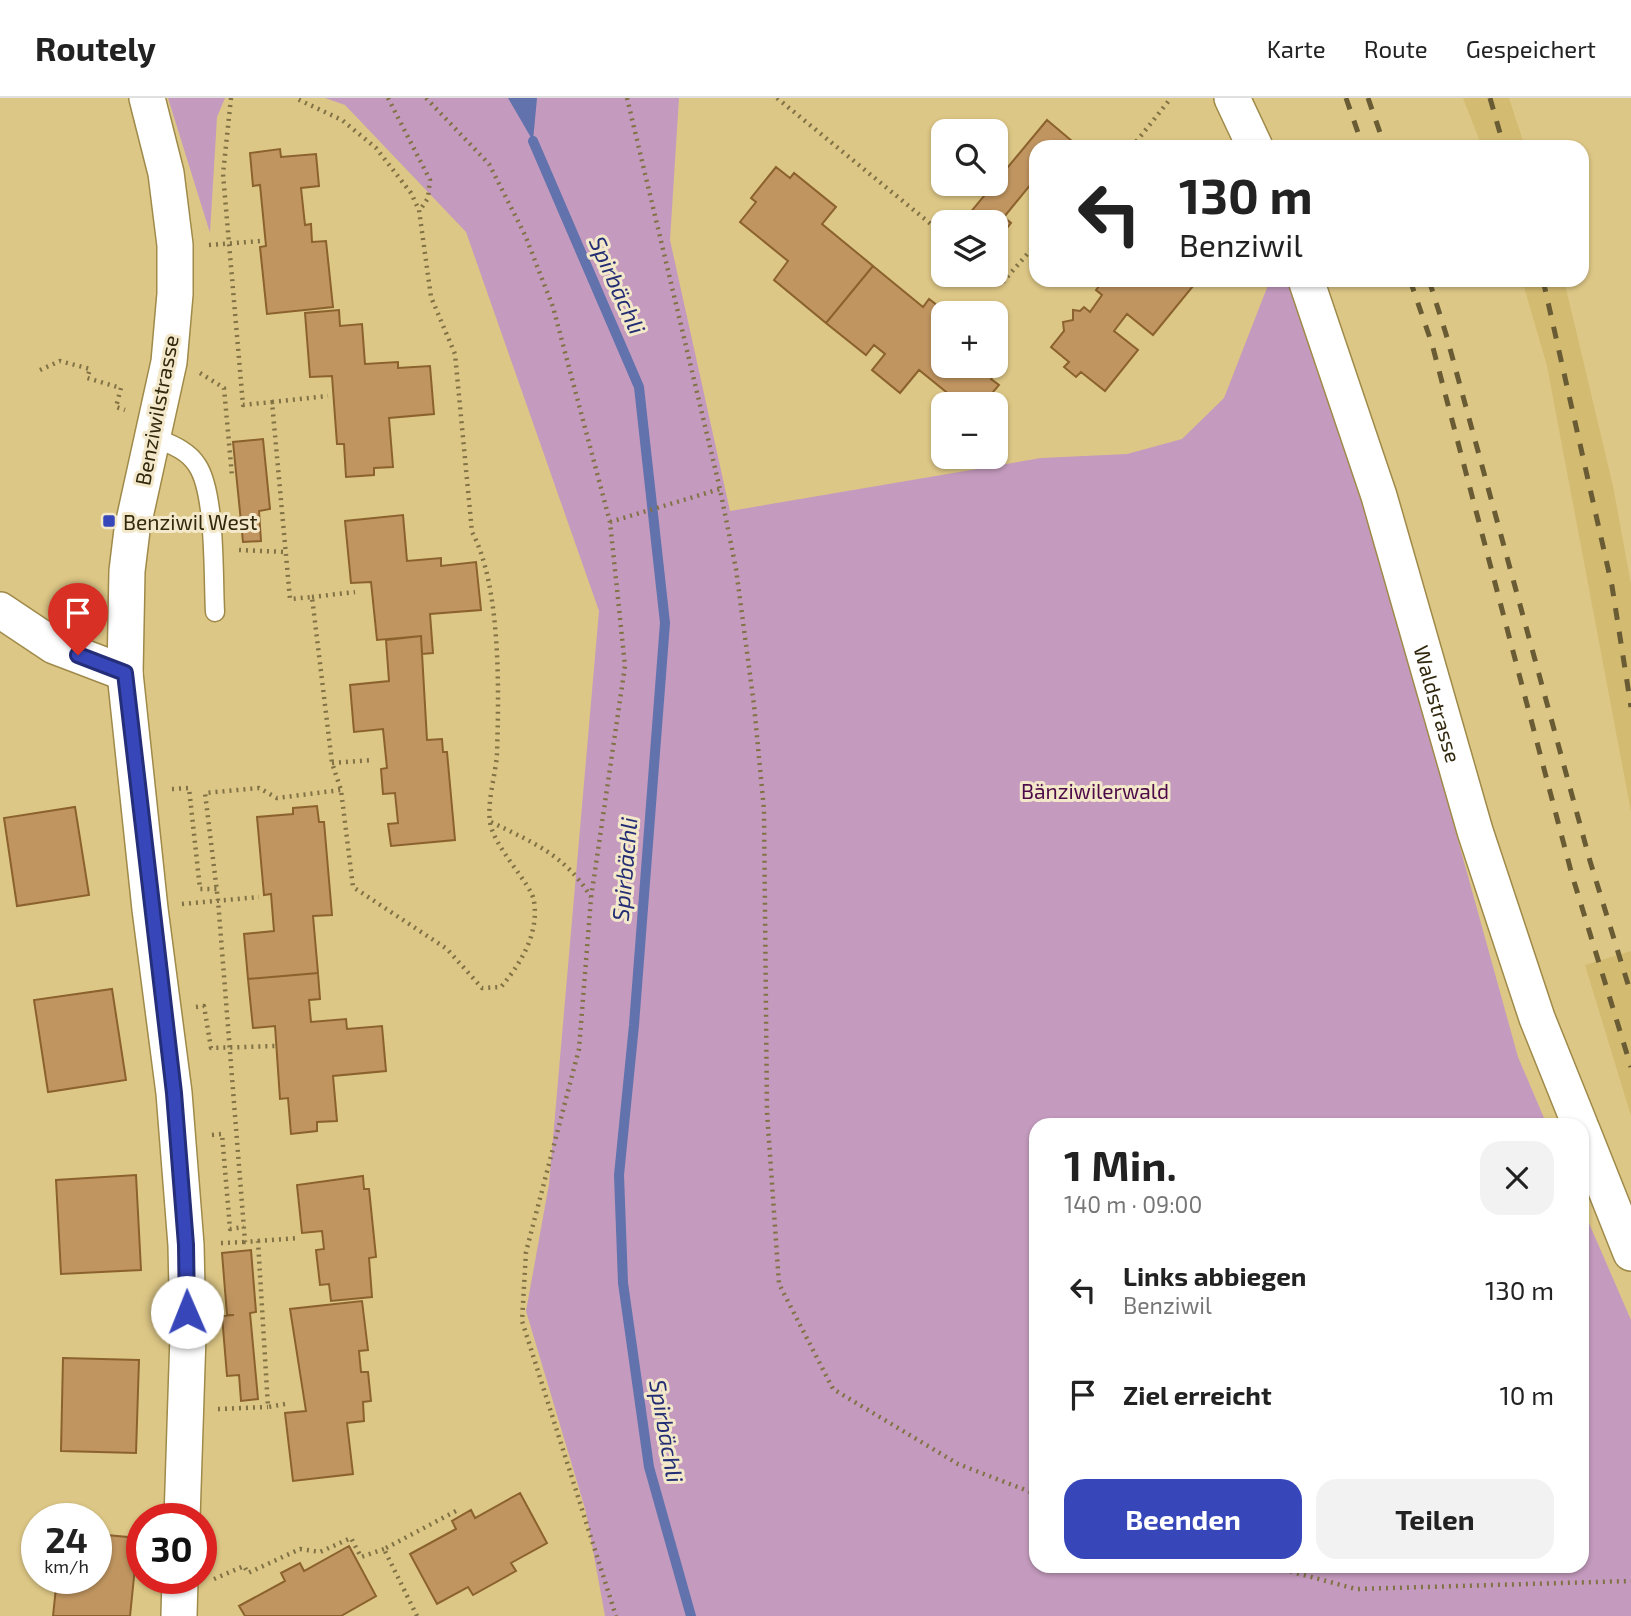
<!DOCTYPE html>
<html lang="de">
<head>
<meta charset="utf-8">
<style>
  :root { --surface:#fff; --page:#f2f2f2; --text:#222; --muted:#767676; --line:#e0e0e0; --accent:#3747ba }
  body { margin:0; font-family:"Exo 2",sans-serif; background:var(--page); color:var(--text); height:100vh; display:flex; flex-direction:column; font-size:26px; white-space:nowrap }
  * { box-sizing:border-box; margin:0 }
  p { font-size:23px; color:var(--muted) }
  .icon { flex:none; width:38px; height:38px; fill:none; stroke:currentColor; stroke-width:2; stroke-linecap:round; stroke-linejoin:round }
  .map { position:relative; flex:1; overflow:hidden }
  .details { position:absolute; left:1029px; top:1020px; width:560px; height:455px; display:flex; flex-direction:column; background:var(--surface); border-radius:21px; box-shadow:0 2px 5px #0004 }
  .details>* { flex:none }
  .banner { position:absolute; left:1029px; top:42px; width:560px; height:147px; border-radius:21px; box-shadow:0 2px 5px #0004; background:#fff; color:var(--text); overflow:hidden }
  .buttons { position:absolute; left:931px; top:21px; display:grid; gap:14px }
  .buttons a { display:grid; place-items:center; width:77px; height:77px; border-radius:14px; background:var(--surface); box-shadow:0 2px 5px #0004; font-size:35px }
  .speed { position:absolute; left:21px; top:1405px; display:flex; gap:14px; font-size:35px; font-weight:700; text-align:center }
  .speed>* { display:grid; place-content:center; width:91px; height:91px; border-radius:50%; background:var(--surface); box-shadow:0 2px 5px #0004; line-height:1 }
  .speed small { font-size:18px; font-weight:400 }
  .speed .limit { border:10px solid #d22; background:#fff; color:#111 }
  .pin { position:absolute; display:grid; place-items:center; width:60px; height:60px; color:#fff; margin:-72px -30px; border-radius:50% 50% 50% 0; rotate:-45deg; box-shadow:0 0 7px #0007 }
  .pin .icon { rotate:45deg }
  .me { position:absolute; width:77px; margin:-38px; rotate:359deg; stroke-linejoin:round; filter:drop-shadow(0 0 5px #0008) }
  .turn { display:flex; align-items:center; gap:24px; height:147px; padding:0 35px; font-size:32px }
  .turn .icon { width:91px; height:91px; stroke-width:2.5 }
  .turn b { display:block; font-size:49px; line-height:60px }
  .round { display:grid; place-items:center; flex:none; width:74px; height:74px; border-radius:21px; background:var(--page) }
  .summary { display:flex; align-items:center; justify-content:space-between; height:119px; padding:0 35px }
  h1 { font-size:42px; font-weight:700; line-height:52px }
  .primary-button { display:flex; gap:14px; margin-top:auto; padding:14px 35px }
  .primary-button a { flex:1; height:80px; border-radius:21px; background:var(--accent); color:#fff; font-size:28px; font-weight:700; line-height:80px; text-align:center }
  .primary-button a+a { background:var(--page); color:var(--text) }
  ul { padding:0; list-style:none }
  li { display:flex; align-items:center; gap:21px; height:105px; padding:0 35px }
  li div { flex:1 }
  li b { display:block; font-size:26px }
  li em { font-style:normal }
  header { display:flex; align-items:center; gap:42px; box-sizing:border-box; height:98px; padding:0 35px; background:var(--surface); border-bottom:2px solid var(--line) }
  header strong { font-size:33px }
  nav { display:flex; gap:38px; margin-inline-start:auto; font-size:24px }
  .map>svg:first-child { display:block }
</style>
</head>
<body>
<header>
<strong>Routely</strong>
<nav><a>Karte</a><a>Route</a><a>Gespeichert</a></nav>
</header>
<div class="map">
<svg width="1631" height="1518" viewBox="0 0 1631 1518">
  <rect width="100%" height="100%" fill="#ddc786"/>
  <path fill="#d4bb72" d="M1463,0H1509L1525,49H1482Z
    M1522,182H1564L1613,388L1631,486V714L1547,268Z
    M1631,853V1018L1585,867Z"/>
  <path fill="#c49bbe" d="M168,0H225L217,19L210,135Z
    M325,0H679L670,142L730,413L1041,360L1127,356L1182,341L1224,300L1270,182H1288L1341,319L1518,959L1547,1027H1036V1468H1582V1109L1631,1222V1518H605L586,1414L526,1213L549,1086L599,513L466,134L345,7Z"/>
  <path fill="#6272ac" d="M508,0H537L533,43Z"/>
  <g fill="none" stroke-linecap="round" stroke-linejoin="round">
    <path stroke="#6272ac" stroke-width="10" d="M533,43L639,289L665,525L634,927L619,1077L623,1185L649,1369L691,1518"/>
  </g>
  <path fill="#c09560" stroke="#8b622d" stroke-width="2" d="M1047,22L1079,49H1036V80L1004,119L1011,125L996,144V124L964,122Z
    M280,51L281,59L316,56L319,88L301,90L305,127L311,126L312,144L326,143L333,209L267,216L260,149L266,148L260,87L253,88L250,55Z
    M776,69L790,80L794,75L836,109L822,126L873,168L826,225L774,182L788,163L740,124L756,104L751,100Z
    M873,168L923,209L929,201L946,214L949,210L956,215H943V268H996V260L1003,266L991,281L999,287L983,306H961L919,272L900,295L872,272L885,256L874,247L866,257L826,225Z
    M1104,182H1198L1153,237L1127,216L1114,233L1138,252L1105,293L1081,274L1076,279L1064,269L1069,264L1051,249L1064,233L1063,224L1073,222V212L1080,213L1084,209L1090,214L1102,197L1096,192Z
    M339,212L340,228L362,226L365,266L398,264V270L430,268L434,316L389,320L393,369L374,370V377L346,379L344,346H337L332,278L310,279L305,215Z
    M263,341L270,411L259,413L261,443L243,444L233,344Z
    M403,417L407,463L441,460V468L476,464L481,512L430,516L433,555L422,556L421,538L377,542L371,484L351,485L345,423Z
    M421,538L427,642L442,641L443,654H447L455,742L391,748L388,726L398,725L395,695L383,696L381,671L387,670L383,631L354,634L350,587L389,583L386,542Z
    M317,708L319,724H324L332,817L313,818L318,875L248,881L244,836L274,833L271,796L264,797L257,719L293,716V710Z
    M75,709L89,797L17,808L4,720Z
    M318,875L320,901L309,902L311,924L346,921L347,931L382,928L386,973L333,978L337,1023L317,1024V1033L291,1036L288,1000L280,1001L275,928L253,930L248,881Z
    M112,891L126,982L48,994L34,902Z
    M136,1077L141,1172L61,1176L56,1082Z
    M363,1078L364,1091H369L376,1159L369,1160L372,1199L331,1203L329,1186L320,1187L316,1152L324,1151L322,1133L302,1135L297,1087Z
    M251,1152L256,1214L250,1215L258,1301L241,1303L239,1277L227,1278L222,1218L234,1217H227L222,1155Z
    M362,1203L368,1252L359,1253L361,1274H368L371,1303L363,1304L364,1323L347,1325L353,1376L293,1383L285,1315L306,1313L290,1211Z
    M63,1260L139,1262L136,1355L61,1353Z
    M520,1395L547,1445L511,1465L516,1473L473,1497L468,1489L437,1506L410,1456L456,1431L452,1423L471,1412L475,1420Z
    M96,1436L138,1440L130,1518H53L57,1480H96Z
    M349,1448L376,1498L341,1518H245L239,1508L285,1483L281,1475L300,1465L304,1473Z"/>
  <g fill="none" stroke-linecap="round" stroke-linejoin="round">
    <g stroke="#9f8a4a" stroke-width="21">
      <path id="service" d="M152,338C169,346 187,351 197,367C216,395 213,478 215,514"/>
    </g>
    <g stroke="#9f8a4a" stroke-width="38">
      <g id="minor">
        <path d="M147,0L166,75L175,147V196L169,264L132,432L127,473L125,575L150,811L174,995L186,1147L188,1237L182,1421"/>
        <path d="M1232,0L1255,49"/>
        <path id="s1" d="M1306,182L1379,398L1475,733L1537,920L1580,1027"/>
        <path d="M0,512L54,548L125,575"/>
        <path d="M1582,1032L1631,1155"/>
        <path d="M179,1518L180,1480"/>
      </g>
    </g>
    <path stroke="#817245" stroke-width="4.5" stroke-dasharray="2 5" stroke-linecap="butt" d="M231,0L223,76L243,307L272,304L290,501L312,499L332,665L341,692L353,789L447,851L482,890L501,889C521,865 539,836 534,803C531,785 494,750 490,724C487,702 496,676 497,655C499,593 501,488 472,434L455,256L431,199L419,112L411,95L376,50L342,22L295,0
      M388,0L430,82L428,100L420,112
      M426,0L489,66L525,137L553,209L610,424L625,568L591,800L579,951L526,1154L522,1223L616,1518
      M627,0L720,391L736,471L754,607L764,712L767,1014L779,1186L833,1291L958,1366L1036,1396
      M777,0L943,136
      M1132,49L1171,0
      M209,147L261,143
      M992,177L1002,185L1036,146
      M40,272L60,263L90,271L87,280L121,290L116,309L125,312
      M200,275L224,290L232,378
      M272,304L328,298
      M610,424L720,391
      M239,452L285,454
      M312,499L355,494
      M332,665L372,662
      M172,691L189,690L200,791H217
      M491,724C534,745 565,757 591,799
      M182,806L259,799
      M196,909L204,908L211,950L276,948
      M212,1037L222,1036L230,1131L244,1129
      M258,1143L299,1140
      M221,1145L245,1144
      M285,1306L268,1309L258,1143L245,1144L218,802L205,695L259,690L277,700L341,692
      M218,1311L268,1309
      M1270,1468L1356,1491L1631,1483
      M214,1481L244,1468L248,1475L300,1451L320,1454L351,1440L361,1459L384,1451
      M417,1518L384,1451L456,1413"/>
    <use href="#service" stroke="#fff" stroke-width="18"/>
    <use href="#minor" stroke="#fff" stroke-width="35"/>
    <path stroke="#695c34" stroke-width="5" stroke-dasharray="12 12" stroke-linecap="butt" d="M1346,0L1363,49
      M1368,0L1385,49
      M1490,0L1504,49
      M1410,182L1432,246L1572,777L1631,969
      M1429,182L1446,236L1590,763L1631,896
      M1543,182L1612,488L1631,609"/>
  </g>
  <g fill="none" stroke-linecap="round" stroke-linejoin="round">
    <g stroke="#242e79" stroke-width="18">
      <path id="route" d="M78,557L125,575L174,995L186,1147L187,1214"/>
    </g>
    <use href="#route" stroke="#3747ba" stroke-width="12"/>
  </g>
  <rect fill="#3747ba" stroke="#f3e8c9" stroke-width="2.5" x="102" y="416" width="14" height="14" rx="3.5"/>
  <g text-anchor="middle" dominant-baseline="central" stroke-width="6" stroke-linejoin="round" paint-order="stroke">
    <g font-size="21" fill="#31280d" stroke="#f3e8c9">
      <text transform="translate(156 312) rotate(-79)">Benziwilstrasse</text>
      <text stroke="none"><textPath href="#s1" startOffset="444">Waldstrasse</textPath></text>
    </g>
    <g font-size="21" fill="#31280d" stroke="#f3e8c9" text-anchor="start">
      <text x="123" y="423">Benziwil West</text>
    </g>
    <g font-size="21" fill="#4d0a48" stroke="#f3e8c9">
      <text x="1095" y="692">Bänziwilerwald</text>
    </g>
    <g font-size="23" font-style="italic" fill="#222d74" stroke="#f3e8c9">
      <text transform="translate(618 187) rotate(66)">Spirbächli</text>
      <text transform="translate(624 771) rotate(-85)">Spirbächli</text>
      <text transform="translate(667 1333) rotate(80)">Spirbächli</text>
    </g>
  </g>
</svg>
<div class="buttons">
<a><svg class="icon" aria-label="search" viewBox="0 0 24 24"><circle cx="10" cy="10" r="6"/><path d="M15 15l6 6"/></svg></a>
<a><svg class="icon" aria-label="layers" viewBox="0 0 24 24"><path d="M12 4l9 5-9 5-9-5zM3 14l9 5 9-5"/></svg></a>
<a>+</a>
<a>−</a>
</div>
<div class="speed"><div>24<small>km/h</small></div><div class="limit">30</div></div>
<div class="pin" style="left:78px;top:557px;background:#d93025"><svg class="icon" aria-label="arrive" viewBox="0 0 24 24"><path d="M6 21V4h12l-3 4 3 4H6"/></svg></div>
<svg class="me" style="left:187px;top:1214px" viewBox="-20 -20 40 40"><circle r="19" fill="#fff"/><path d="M0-13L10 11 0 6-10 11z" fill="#3747ba"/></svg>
<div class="banner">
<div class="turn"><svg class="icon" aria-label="left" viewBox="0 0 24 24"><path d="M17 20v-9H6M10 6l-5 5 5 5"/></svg><div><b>130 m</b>Benziwil</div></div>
</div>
<section class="details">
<div class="summary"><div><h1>1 Min.</h1><p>140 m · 09:00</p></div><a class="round"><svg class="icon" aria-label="close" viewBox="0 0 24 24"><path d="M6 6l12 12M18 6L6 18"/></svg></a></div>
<ul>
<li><svg class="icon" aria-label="left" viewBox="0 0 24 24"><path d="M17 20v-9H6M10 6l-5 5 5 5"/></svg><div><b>Links abbiegen</b><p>Benziwil</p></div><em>130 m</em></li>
<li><svg class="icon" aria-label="arrive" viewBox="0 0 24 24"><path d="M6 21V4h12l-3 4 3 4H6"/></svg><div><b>Ziel erreicht</b></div><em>10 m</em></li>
</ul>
<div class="primary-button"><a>Beenden</a><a>Teilen</a></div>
</section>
</div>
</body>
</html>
